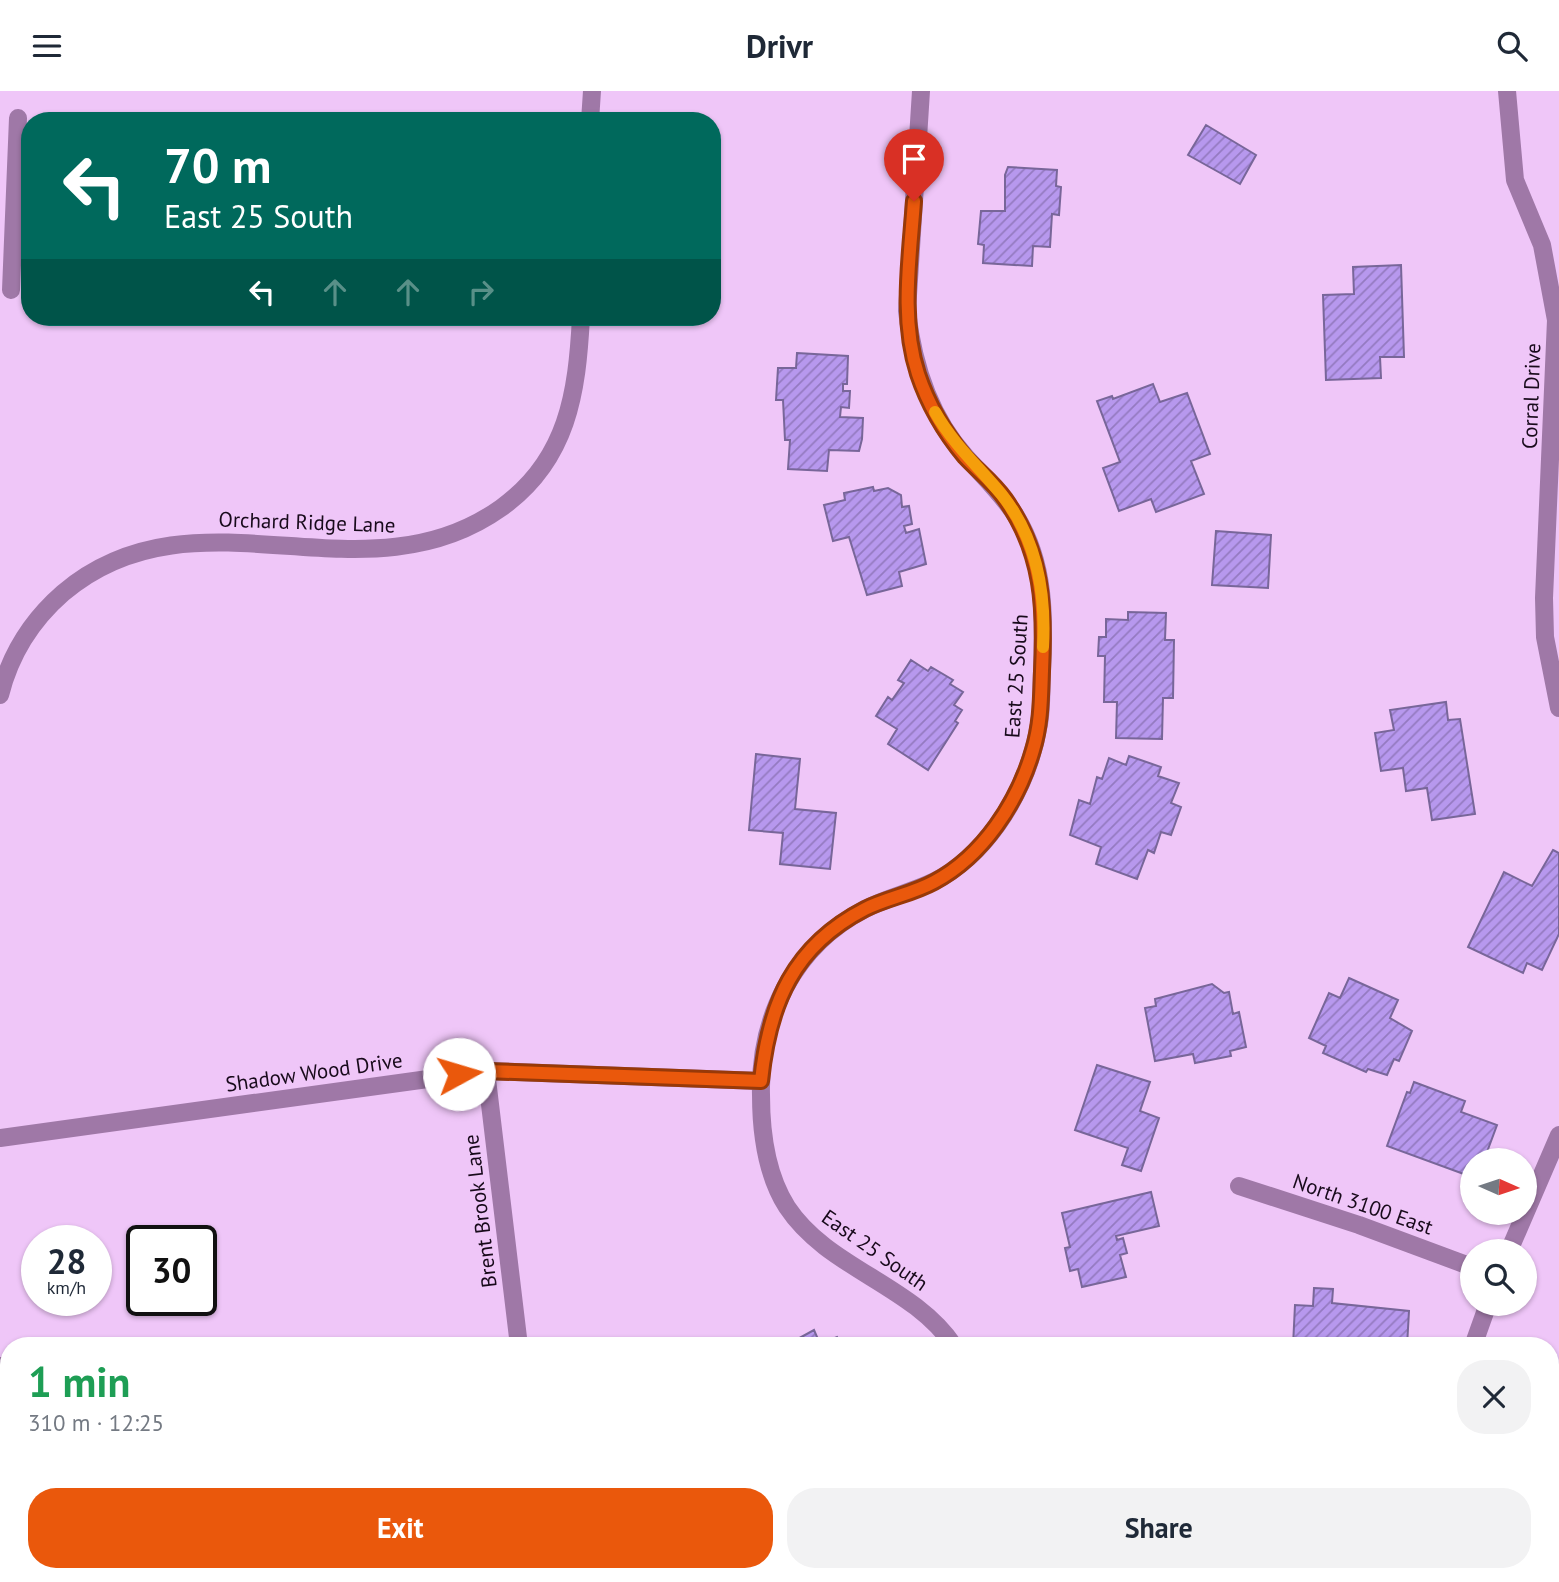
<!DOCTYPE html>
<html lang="en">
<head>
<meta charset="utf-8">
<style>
  :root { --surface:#fff; --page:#f2f2f3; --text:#1f2937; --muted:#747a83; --accent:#ea580c }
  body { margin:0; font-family:"PT Sans",sans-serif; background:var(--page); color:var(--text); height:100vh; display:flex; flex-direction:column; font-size:26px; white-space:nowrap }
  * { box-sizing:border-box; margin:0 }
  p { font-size:23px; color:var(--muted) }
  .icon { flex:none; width:38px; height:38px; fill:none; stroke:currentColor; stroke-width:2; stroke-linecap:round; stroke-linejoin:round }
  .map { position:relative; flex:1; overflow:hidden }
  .sheet { position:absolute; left:0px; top:1246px; width:1559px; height:245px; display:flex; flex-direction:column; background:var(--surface); border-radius:28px 28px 0 0; box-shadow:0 2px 5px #0004 }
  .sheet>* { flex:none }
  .hud { position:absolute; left:21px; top:21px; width:700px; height:214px; border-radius:28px; box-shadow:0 2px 5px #0004; background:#00695c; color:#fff; overflow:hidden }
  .needle { width:46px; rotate:93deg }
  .tools { position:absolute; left:1460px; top:1057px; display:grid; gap:14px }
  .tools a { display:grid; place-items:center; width:77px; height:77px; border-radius:50%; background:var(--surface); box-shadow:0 2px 5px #0004; font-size:35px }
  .speed { position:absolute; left:21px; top:1134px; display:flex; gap:14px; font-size:35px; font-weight:700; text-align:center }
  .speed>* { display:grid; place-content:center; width:91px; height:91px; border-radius:50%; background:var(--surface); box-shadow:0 2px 5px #0004; line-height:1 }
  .speed small { font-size:18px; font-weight:400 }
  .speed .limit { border:4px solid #111; border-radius:10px; background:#fff; color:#111 }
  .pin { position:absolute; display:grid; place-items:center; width:60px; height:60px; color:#fff; margin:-72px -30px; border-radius:50% 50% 50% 0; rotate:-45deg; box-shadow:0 0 7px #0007 }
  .pin .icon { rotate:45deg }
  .me { position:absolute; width:77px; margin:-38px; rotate:84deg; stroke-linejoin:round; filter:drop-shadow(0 0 5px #0008) }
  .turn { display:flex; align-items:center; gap:24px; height:147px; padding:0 28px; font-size:32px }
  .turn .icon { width:91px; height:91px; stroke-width:2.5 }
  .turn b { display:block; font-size:49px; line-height:60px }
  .lanes { display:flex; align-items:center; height:66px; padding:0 28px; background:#0003; justify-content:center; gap:35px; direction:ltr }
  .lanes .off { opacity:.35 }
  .round { display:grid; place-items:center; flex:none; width:74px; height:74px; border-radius:28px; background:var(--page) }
  .head { display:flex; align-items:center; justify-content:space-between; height:119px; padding:0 28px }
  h1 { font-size:42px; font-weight:600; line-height:52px; color:#1e9e55 }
  .cta { display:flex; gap:14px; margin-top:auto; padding:14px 28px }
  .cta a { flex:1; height:80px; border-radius:28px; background:var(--accent); color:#fff; font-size:28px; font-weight:600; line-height:80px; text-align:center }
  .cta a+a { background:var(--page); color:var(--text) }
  header { display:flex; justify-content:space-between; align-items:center; height:91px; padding:0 28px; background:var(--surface); font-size:32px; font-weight:600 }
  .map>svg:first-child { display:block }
</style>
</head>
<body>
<header><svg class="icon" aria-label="menu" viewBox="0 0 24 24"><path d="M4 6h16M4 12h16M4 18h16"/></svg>Drivr<svg class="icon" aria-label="search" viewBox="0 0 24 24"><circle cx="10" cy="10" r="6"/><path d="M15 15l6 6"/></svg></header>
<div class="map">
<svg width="1559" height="1491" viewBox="0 0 1559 1491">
  <defs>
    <pattern id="building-hatch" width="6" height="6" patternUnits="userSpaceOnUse" patternTransform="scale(1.75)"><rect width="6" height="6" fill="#b798ee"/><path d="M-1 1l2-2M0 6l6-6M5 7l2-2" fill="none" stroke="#947ac0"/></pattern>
  </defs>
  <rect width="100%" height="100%" fill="#efc6f8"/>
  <path fill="url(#building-hatch)" stroke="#786699" stroke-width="2" d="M1206,34L1256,64L1240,93L1188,64Z
    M1008,76L1057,79L1056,95L1061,96L1059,124L1052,123L1050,156L1033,155L1032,175L983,172L984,154L978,153L981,120H1005V84Z
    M1401,174L1404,266H1380L1381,287L1326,289L1323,204L1354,203L1353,176Z
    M797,262L848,265L847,293H843V300H850L849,317L841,316L840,326L863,327L862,348L859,360L829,359L827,380L788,378L790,349H785L783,309H776L778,277H796Z
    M1153,293L1160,311L1187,302L1210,363L1191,370L1204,403L1156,421L1151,408L1119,420L1103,377L1120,371L1097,310L1112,305L1113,308Z
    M873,396L874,400L888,397L901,404L902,416L909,415L912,433L904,435L906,442L919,438L926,473L899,481L902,495L867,504L849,446L833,450L824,414L845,409L844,402Z
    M1216,440L1271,444L1268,497L1212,494Z
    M1128,521L1166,522L1165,549H1174L1173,607H1163L1162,648L1116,647L1117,611H1104L1105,565H1098L1099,546H1106V528L1128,529Z
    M911,569L928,580L931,576L953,589L950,593L963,601L954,614L962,619L955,630L958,632L928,679L888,653L897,638L876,625L888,606L892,609L904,592L898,589Z
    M1446,611L1448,629L1460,628L1475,723L1432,729L1427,697L1406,700L1403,677L1381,680L1375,642L1394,639L1390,619Z
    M756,663L800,668L795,718L836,722L830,778L780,773L783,742L749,739Z
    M1129,665L1161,676L1158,685L1179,692L1171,712L1181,716L1171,744L1161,741L1154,762L1148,759L1137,788L1096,773L1101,756L1070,744L1079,709L1090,713L1097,686L1102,688L1109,667L1126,674Z
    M1553,759L1559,762V843L1542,879L1527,872L1523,882L1468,856L1504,781L1532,795Z
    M1349,887L1398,909L1390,927L1412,940L1399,970L1394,968L1387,984L1368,978L1366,981L1323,962L1326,955L1309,947L1329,902L1340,907Z
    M1212,893L1224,902L1229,901L1233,923L1239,921L1246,956L1230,960L1231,965L1195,972L1193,963L1155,970L1145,917L1156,915L1155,908Z
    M1097,974L1150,991L1140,1020L1159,1027L1141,1080L1122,1074L1128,1057L1075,1039Z
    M1414,991L1465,1010L1461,1021L1497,1034L1484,1069H1472V1086L1387,1055L1407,1001L1410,1002Z
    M1151,1101L1159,1135L1116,1145L1117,1149L1123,1147L1127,1162L1120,1164L1126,1186L1082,1196L1078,1178L1070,1180L1065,1157L1070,1156L1062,1122Z
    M1314,1197L1333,1198L1332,1212L1409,1220L1407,1255H1293L1295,1214L1313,1215Z
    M814,1239L820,1253L837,1246L841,1255H785Z
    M1559,1376V1404L1550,1400Z
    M1041,1482H1087L1086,1491H1041Z"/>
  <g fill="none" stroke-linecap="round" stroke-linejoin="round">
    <path stroke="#9f78a7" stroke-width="18" d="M921,0L907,220C913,274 929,325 966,366C984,386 1002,403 1016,425C1046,474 1044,526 1042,581C1041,598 1042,616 1039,633C1030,688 999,746 953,779C926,799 894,803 865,818C794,855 759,926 761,1004C761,1042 766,1083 787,1116C828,1178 912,1193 954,1255
      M1507,0L1515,89L1542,154L1556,229L1544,507L1545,546L1559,617
      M590,30L592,0
      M11,199L18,27
      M0,604C10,564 32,529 63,502C196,389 362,516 501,417C568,369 577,302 581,226
      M486,980L519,1255
      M0,1047L486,980L761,990
      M1239,1095L1359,1134L1472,1176
      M1509,1160L1559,1044
      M1473,1255L1488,1213
      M0,1275L9,1300
      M93,1482L101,1491
      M1527,1482L1533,1491
      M942,1491L949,1482
      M1400,1491L1420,1482"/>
  </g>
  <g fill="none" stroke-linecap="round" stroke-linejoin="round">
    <g stroke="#983908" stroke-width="18">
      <path id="route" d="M459,983L486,980L761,990C769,913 793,855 865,818C887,807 912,803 934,791C983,765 1018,711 1033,659C1041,633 1041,607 1042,580C1045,517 1043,462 1005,408C994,392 978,380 965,366C945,342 928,313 918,283C900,228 910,167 914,110"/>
    </g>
    <use href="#route" stroke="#ea580c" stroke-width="12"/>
    <path stroke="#f59e0b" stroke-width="12" d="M935,321C953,353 979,376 1002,404C1037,448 1046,502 1043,556"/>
  </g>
  <g text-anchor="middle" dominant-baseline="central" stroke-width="7" stroke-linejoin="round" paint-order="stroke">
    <g font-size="21" fill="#180a1b" stroke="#efc6f8">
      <text transform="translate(1531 305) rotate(-88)">Corral Drive</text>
      <text transform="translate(307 431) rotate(2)">Orchard Ridge Lane</text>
      <text transform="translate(1016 585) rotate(-86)">East 25 South</text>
      <text transform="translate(314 981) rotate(-8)">Shadow Wood Drive</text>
      <text transform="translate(1363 1113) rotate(19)">North 3100 East</text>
      <text transform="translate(480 1120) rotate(-97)">Brent Brook Lane</text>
      <text transform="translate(875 1159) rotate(35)">East 25 South</text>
    </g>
  </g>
</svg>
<div class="tools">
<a><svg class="needle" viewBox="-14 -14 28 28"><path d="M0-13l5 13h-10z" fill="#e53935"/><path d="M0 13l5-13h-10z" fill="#747a83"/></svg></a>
<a><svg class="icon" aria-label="search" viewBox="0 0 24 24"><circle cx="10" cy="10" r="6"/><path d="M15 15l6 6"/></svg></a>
</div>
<div class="speed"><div>28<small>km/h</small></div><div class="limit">30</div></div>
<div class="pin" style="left:914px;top:110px;background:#d93025"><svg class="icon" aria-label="arrive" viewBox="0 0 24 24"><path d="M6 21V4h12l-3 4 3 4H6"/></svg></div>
<svg class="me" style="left:459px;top:983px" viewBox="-20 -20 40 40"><circle r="19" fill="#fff"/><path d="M0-13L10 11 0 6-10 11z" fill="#ea580c"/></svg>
<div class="hud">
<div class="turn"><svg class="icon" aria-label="left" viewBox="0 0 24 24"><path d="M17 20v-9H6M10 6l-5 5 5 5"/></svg><div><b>70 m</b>East 25 South</div></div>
<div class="lanes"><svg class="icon" aria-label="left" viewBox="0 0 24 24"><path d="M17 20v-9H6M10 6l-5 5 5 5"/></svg><svg class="icon off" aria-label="ahead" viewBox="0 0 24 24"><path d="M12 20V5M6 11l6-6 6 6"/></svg><svg class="icon off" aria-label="ahead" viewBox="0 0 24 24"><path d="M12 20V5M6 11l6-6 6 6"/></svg><svg class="icon off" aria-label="right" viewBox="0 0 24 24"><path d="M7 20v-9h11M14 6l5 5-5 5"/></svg></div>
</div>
<section class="sheet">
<div class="head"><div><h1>1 min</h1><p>310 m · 12:25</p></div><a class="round"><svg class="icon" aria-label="close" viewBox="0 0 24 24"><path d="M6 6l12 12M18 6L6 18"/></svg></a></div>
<div class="cta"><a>Exit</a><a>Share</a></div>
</section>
</div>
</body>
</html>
